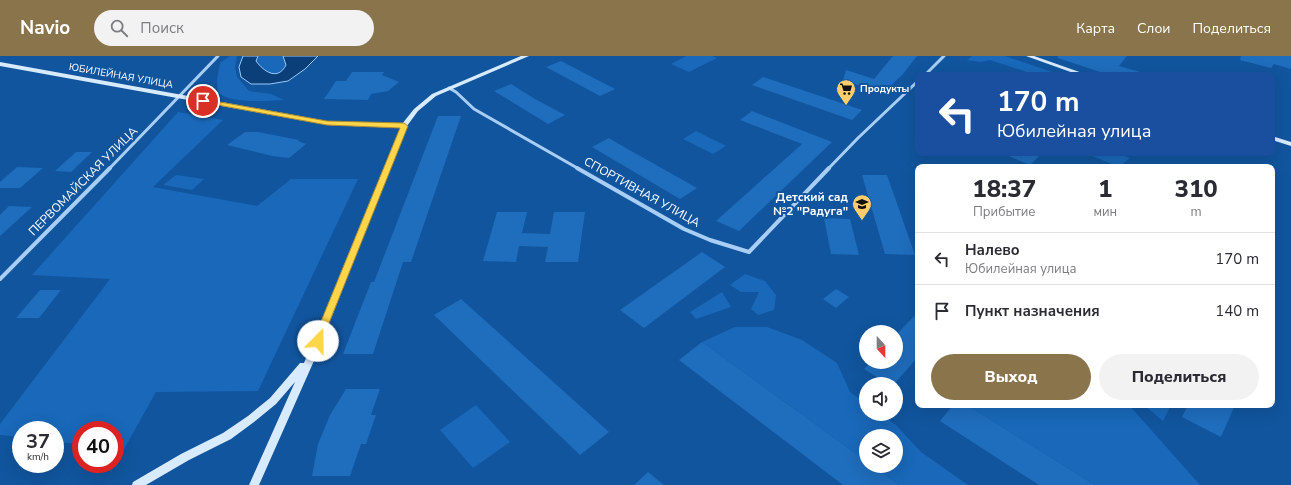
<!DOCTYPE html>
<html lang="ru">
<head>
<meta charset="utf-8">
<style>
  :root { --surface:#fff; --page:#f2f2f3; --text:#2b2b33; --muted:#7c7c81; --line:#e1e1e2; --accent:#8a744c }
  body { margin:0; font-family:"Nunito Sans",sans-serif; background:var(--page); color:var(--text); height:100vh; display:flex; flex-direction:column; font-size:15px; white-space:nowrap }
  * { box-sizing:border-box; margin:0 }
  p { font-size:13px; color:var(--muted) }
  .icon { flex:none; width:22px; height:22px; fill:none; stroke:currentColor; stroke-width:2; stroke-linecap:round; stroke-linejoin:round }
  .map { position:relative; flex:1; overflow:hidden }
  .drawer { position:absolute; left:915px; top:108px; width:360px; height:244px; display:flex; flex-direction:column; background:var(--surface); border-radius:8px; box-shadow:0 4px 16px #0002 }
  .drawer>* { flex:none }
  .top-card { position:absolute; left:915px; top:16px; width:360px; height:84px; border-radius:8px; box-shadow:0 4px 16px #0002; background:#1a4fa0; color:#fff; overflow:hidden }
  .needle { width:26px; rotate:159deg }
  .fabs { position:absolute; left:859px; top:269px; display:grid; gap:8px }
  .fabs a { display:grid; place-items:center; width:44px; height:44px; border-radius:50%; background:var(--surface); box-shadow:0 4px 16px #0002; font-size:20px }
  .speed { position:absolute; left:12px; top:365px; display:flex; gap:8px; font-size:20px; font-weight:700; text-align:center }
  .speed>* { display:grid; place-content:center; width:52px; height:52px; border-radius:50%; background:var(--surface); box-shadow:0 4px 16px #0002; line-height:1 }
  .speed small { font-size:10px; font-weight:400 }
  .speed .limit { border:6px solid #d22; background:#fff; color:#111 }
  .pin { position:absolute; display:grid; place-items:center; width:34px; height:34px; color:#fff; margin:-17px; border:2px solid #fff; border-radius:50%; box-shadow:0 1px 4px #0007 }
  .me { position:absolute; width:44px; margin:-22px; rotate:22deg; stroke-linejoin:round; filter:drop-shadow(0 0 3px #0008) }
  .turn { display:flex; align-items:center; gap:14px; height:84px; padding:0 16px; font-size:18px }
  .turn .icon { width:52px; height:52px; stroke-width:2.5 }
  .turn b { display:block; font-size:28px; line-height:34px }
  .eta { display:flex; justify-content:space-evenly; align-items:center; height:68px; text-align:center }
  .eta b { font-size:24px; font-weight:800; line-height:28px }
  .button { display:flex; gap:8px; margin-top:auto; padding:8px 16px }
  .button a { flex:1; height:46px; border-radius:24px; background:var(--accent); color:#fff; font-size:16px; font-weight:800; line-height:46px; text-align:center }
  .button a+a { background:var(--page); color:var(--text) }
  ul { padding:0; list-style:none }
  li { display:flex; align-items:center; gap:12px; height:52px; padding:0 16px; border-top:1px solid var(--line) }
  li div { flex:1 }
  li b { display:block; font-size:15px }
  li em { font-style:normal }
  header { display:flex; align-items:center; gap:24px; box-sizing:border-box; height:56px; padding:0 20px; background:var(--accent); color:#fff }
  header strong { font-size:19px }
  nav { display:flex; gap:22px; margin-inline-start:auto; font-size:14px }
  .search { width:280px; height:36px; background:var(--page); display:flex; align-items:center; gap:10px; box-sizing:border-box; padding:0 14px; border-radius:22px; color:var(--muted); font-size:15px }
  .map>svg:first-child { display:block }
</style>
</head>
<body>
<header>
<strong>Navio</strong>
<div class="search"><svg class="icon" aria-label="search" viewBox="0 0 24 24"><circle cx="10" cy="10" r="6"/><path d="M15 15l6 6"/></svg>Поиск</div>
<nav><a>Карта</a><a>Слои</a><a>Поделиться</a></nav>
</header>
<div class="map">
<svg width="1291" height="429" viewBox="0 0 1291 429">
  <rect width="100%" height="100%" fill="#11559e"/>
  <path fill="#1968b9" d="M230,0H237L235,11L237,21L249,35L271,38L284,44C265,45 234,48 218,37L217,24L220,7Z
    M258,0H283L286,9C277,25 264,15 256,5Z
    M686,0H712L717,2L689,16L671,8Z
    M972,0H1005L1061,19H1036L990,4L980,6L967,4Z
    M178,56L223,64L153,131L257,150L291,123H358L258,335L156,336L124,393L115,392V374H81V388L55,386V374H21V381L0,379V368L110,223L32,219Z
    M696,75L726,90L713,98L683,83Z
    M1085,97H1117L1130,102L1119,111Z
    M176,119L204,123L192,134L163,129Z
    M745,218L765,225L776,239L774,254L758,259L751,253L759,236H741L730,229Z
    M722,236L731,251L696,263L690,256Z
    M735,271H767L802,284L837,307L850,336L866,348V358H880L896,369L921,396L968,429H899L873,410H896V380H866V405L702,286Z
    M476,349L510,386L473,412L440,374Z
    M967,349H1129L1200,429H1095Z
    M1144,349H1171L1163,365Z"/>
  <path fill="#0a3f7a" stroke="#99caf8" d="M243,0H258L256,5C264,16 278,25 286,9L283,0H318L305,13L288,25L270,28H251L241,21L239,11Z"/>
  <path fill="#1f6dbd" d="M893,0H917L903,18L883,37L843,24L846,14L874,23Z
    M1058,0H1127L1119,10L1140,16V19H1109L1058,2Z
    M1241,0H1291V13L1274,8L1271,12L1240,4Z
    M561,5L615,33L600,40L546,11Z
    M352,16H384L382,19L399,26L388,35L371,38L368,44L324,43L336,25H346Z
    M763,21L862,54L852,64L752,29Z
    M511,28L535,43L565,59L548,68L494,35Z
    M752,55L832,86L739,175L716,165L802,88L740,64Z
    M438,60H461L411,206H403L373,298H343L371,226H374Z
    M245,76H258L299,84L298,85L306,88L289,102L272,100L227,89Z
    M609,82L617,87L697,132L680,143L592,91Z
    M76,96H92L71,116L55,115Z
    M1001,97H1042L1030,109Z
    M17,111L43,112L20,132H0V126Z
    M862,119H887L915,199L885,198Z
    M9,150L32,151L0,180V159Z
    M497,156H527L522,177L550,178L554,156H585L578,206H545L548,191L519,190L516,206L483,205Z
    M824,162L850,163L859,199L831,198Z
    M702,196L725,211L644,272L620,254Z
    M836,233L849,241L836,252L823,243Z
    M40,234H61L39,262H16Z
    M461,243L609,376L580,399L434,259Z
    M918,256V301L894,328H888L864,313L871,306H896V279Z
    M702,286L866,405V410H873L899,429H843L679,304Z
    M346,333H380L371,359H376L366,388H361L350,420H312L318,388L330,359Z
    M953,349H967L1095,429H1039L940,365Z
    M1188,349H1235L1221,381L1182,361Z
    M648,416L664,429H634Z"/>
  <g fill="none" stroke-linecap="round" stroke-linejoin="round">
    <path stroke="#a8cef5" stroke-width="3" d="M925,19L944,0
      M449,32L456,36L474,53L579,113
      M109,113L218,0
      M828,113L858,82L918,25"/>
    <path stroke="#a8cef5" stroke-width="4" d="M577,112L684,173L710,184L749,196L829,112
      M0,223L110,112"/>
    <path fill="#d8eafd" fill-rule="evenodd" d="M521,0H529L436,40L418,55L407,70L317,298L259,429H249L295,326L276,348L254,366L231,383L189,404L146,429H132L133,426L181,398L223,377L248,360L270,342L300,307H304L400,72L327,69L0,10V6L327,65L402,68L414,53L432,38Z
      M1026,0H1034L1088,19H1079Z
      M1272,80L1291,86V90L1272,84Z"/>
  </g>
  <path fill="#ffd54a" stroke="#a68a30" d="M203,43L327,65L404,67L408,70L321,287H314L313,285L400,72L327,69L201,46V44Z"/>
  <defs>
    <g id="supermarket-pin" transform="scale(1)"><path d="M0 17L-7.5 6A9.5 9.5 0 1 1 7.5 6Z" fill="#ffcd6b" stroke="#11559e"/><path d="M-6-5.5h2.5l.6 2H6L4.5 2H-2.5L-4.4-4H-6ZM-1.5 3.2a1.3 1.3 0 1 0 .1 0ZM3 3.2a1.3 1.3 0 1 0 .1 0Z" fill="#111"/></g>
    <g id="school-pin" transform="scale(1)"><path d="M0 17L-7.5 6A9.5 9.5 0 1 1 7.5 6Z" fill="#ffcd6b" stroke="#11559e"/><path d="M0-5L7-2L0 1L-7-2ZM-4 1L0 2.5L4 1V4Q0 6-4 4Z" fill="#111"/></g>
  </defs>
  <g fill-rule="evenodd">
    <use href="#supermarket-pin" x="846" y="33"/>
    <use href="#school-pin" x="862" y="148"/>
  </g>
  <g text-anchor="middle" dominant-baseline="central" stroke-width="4" stroke-linejoin="round" paint-order="stroke">
    <g font-size="10" fill="#fff" stroke="#11559e">
      <text transform="translate(121 20) rotate(10)">ЮБИЛЕЙНАЯ УЛИЦА</text>
    </g>
    <g font-size="10" font-weight="bold" fill="#fff" stroke="#11559e" text-anchor="start">
      <text x="860" y="33">Продукты</text>
    </g>
    <g font-size="12" fill="#fff" stroke="#11559e">
      <text transform="translate(83 125) rotate(-45)">ПЕРВОМАЙСКАЯ УЛИЦА</text>
      <text transform="translate(642 136) rotate(29)">СПОРТИВНАЯ УЛИЦА</text>
    </g>
    <g font-size="12" font-weight="bold" fill="#fff" stroke="#11559e" text-anchor="end">
      <text x="848" y="141">Детский сад<tspan x="848" dy="14">№2 "Радуга"</tspan></text>
    </g>
  </g>
</svg>
<div class="fabs">
<a><svg class="needle" viewBox="-14 -14 28 28"><path d="M0-13l5 13h-10z" fill="#e53935"/><path d="M0 13l5-13h-10z" fill="#7c7c81"/></svg></a>
<a><svg class="icon" aria-label="sound" viewBox="0 0 24 24"><path d="M4 9h4l5-4v14l-5-4H4zM17 9q2 3 0 6"/></svg></a>
<a><svg class="icon" aria-label="layers" viewBox="0 0 24 24"><path d="M12 4l9 5-9 5-9-5zM3 14l9 5 9-5"/></svg></a>
</div>
<div class="speed"><div>37<small>km/h</small></div><div class="limit">40</div></div>
<div class="pin" style="left:203px;top:45px;background:#d93025"><svg class="icon" aria-label="arrive" viewBox="0 0 24 24"><path d="M6 21V4h12l-3 4 3 4H6"/></svg></div>
<svg class="me" style="left:318px;top:285px" viewBox="-20 -20 40 40"><circle r="19" fill="#fff"/><path d="M0-13L10 11 0 6-10 11z" fill="#ffd54a"/></svg>
<div class="top-card">
<div class="turn"><svg class="icon" aria-label="left" viewBox="0 0 24 24"><path d="M17 20v-9H6M10 6l-5 5 5 5"/></svg><div><b>170 m</b>Юбилейная улица</div></div>
</div>
<section class="drawer">
<div class="eta">
<div><b>18:37</b><p>Прибытие</p></div>
<div><b>1</b><p>мин</p></div>
<div><b>310</b><p>m</p></div>
</div>
<ul>
<li><svg class="icon" aria-label="left" viewBox="0 0 24 24"><path d="M17 20v-9H6M10 6l-5 5 5 5"/></svg><div><b>Налево</b><p>Юбилейная улица</p></div><em>170 m</em></li>
<li><svg class="icon" aria-label="arrive" viewBox="0 0 24 24"><path d="M6 21V4h12l-3 4 3 4H6"/></svg><div><b>Пункт назначения</b></div><em>140 m</em></li>
</ul>
<div class="button"><a>Выход</a><a>Поделиться</a></div>
</section>
</div>
</body>
</html>
